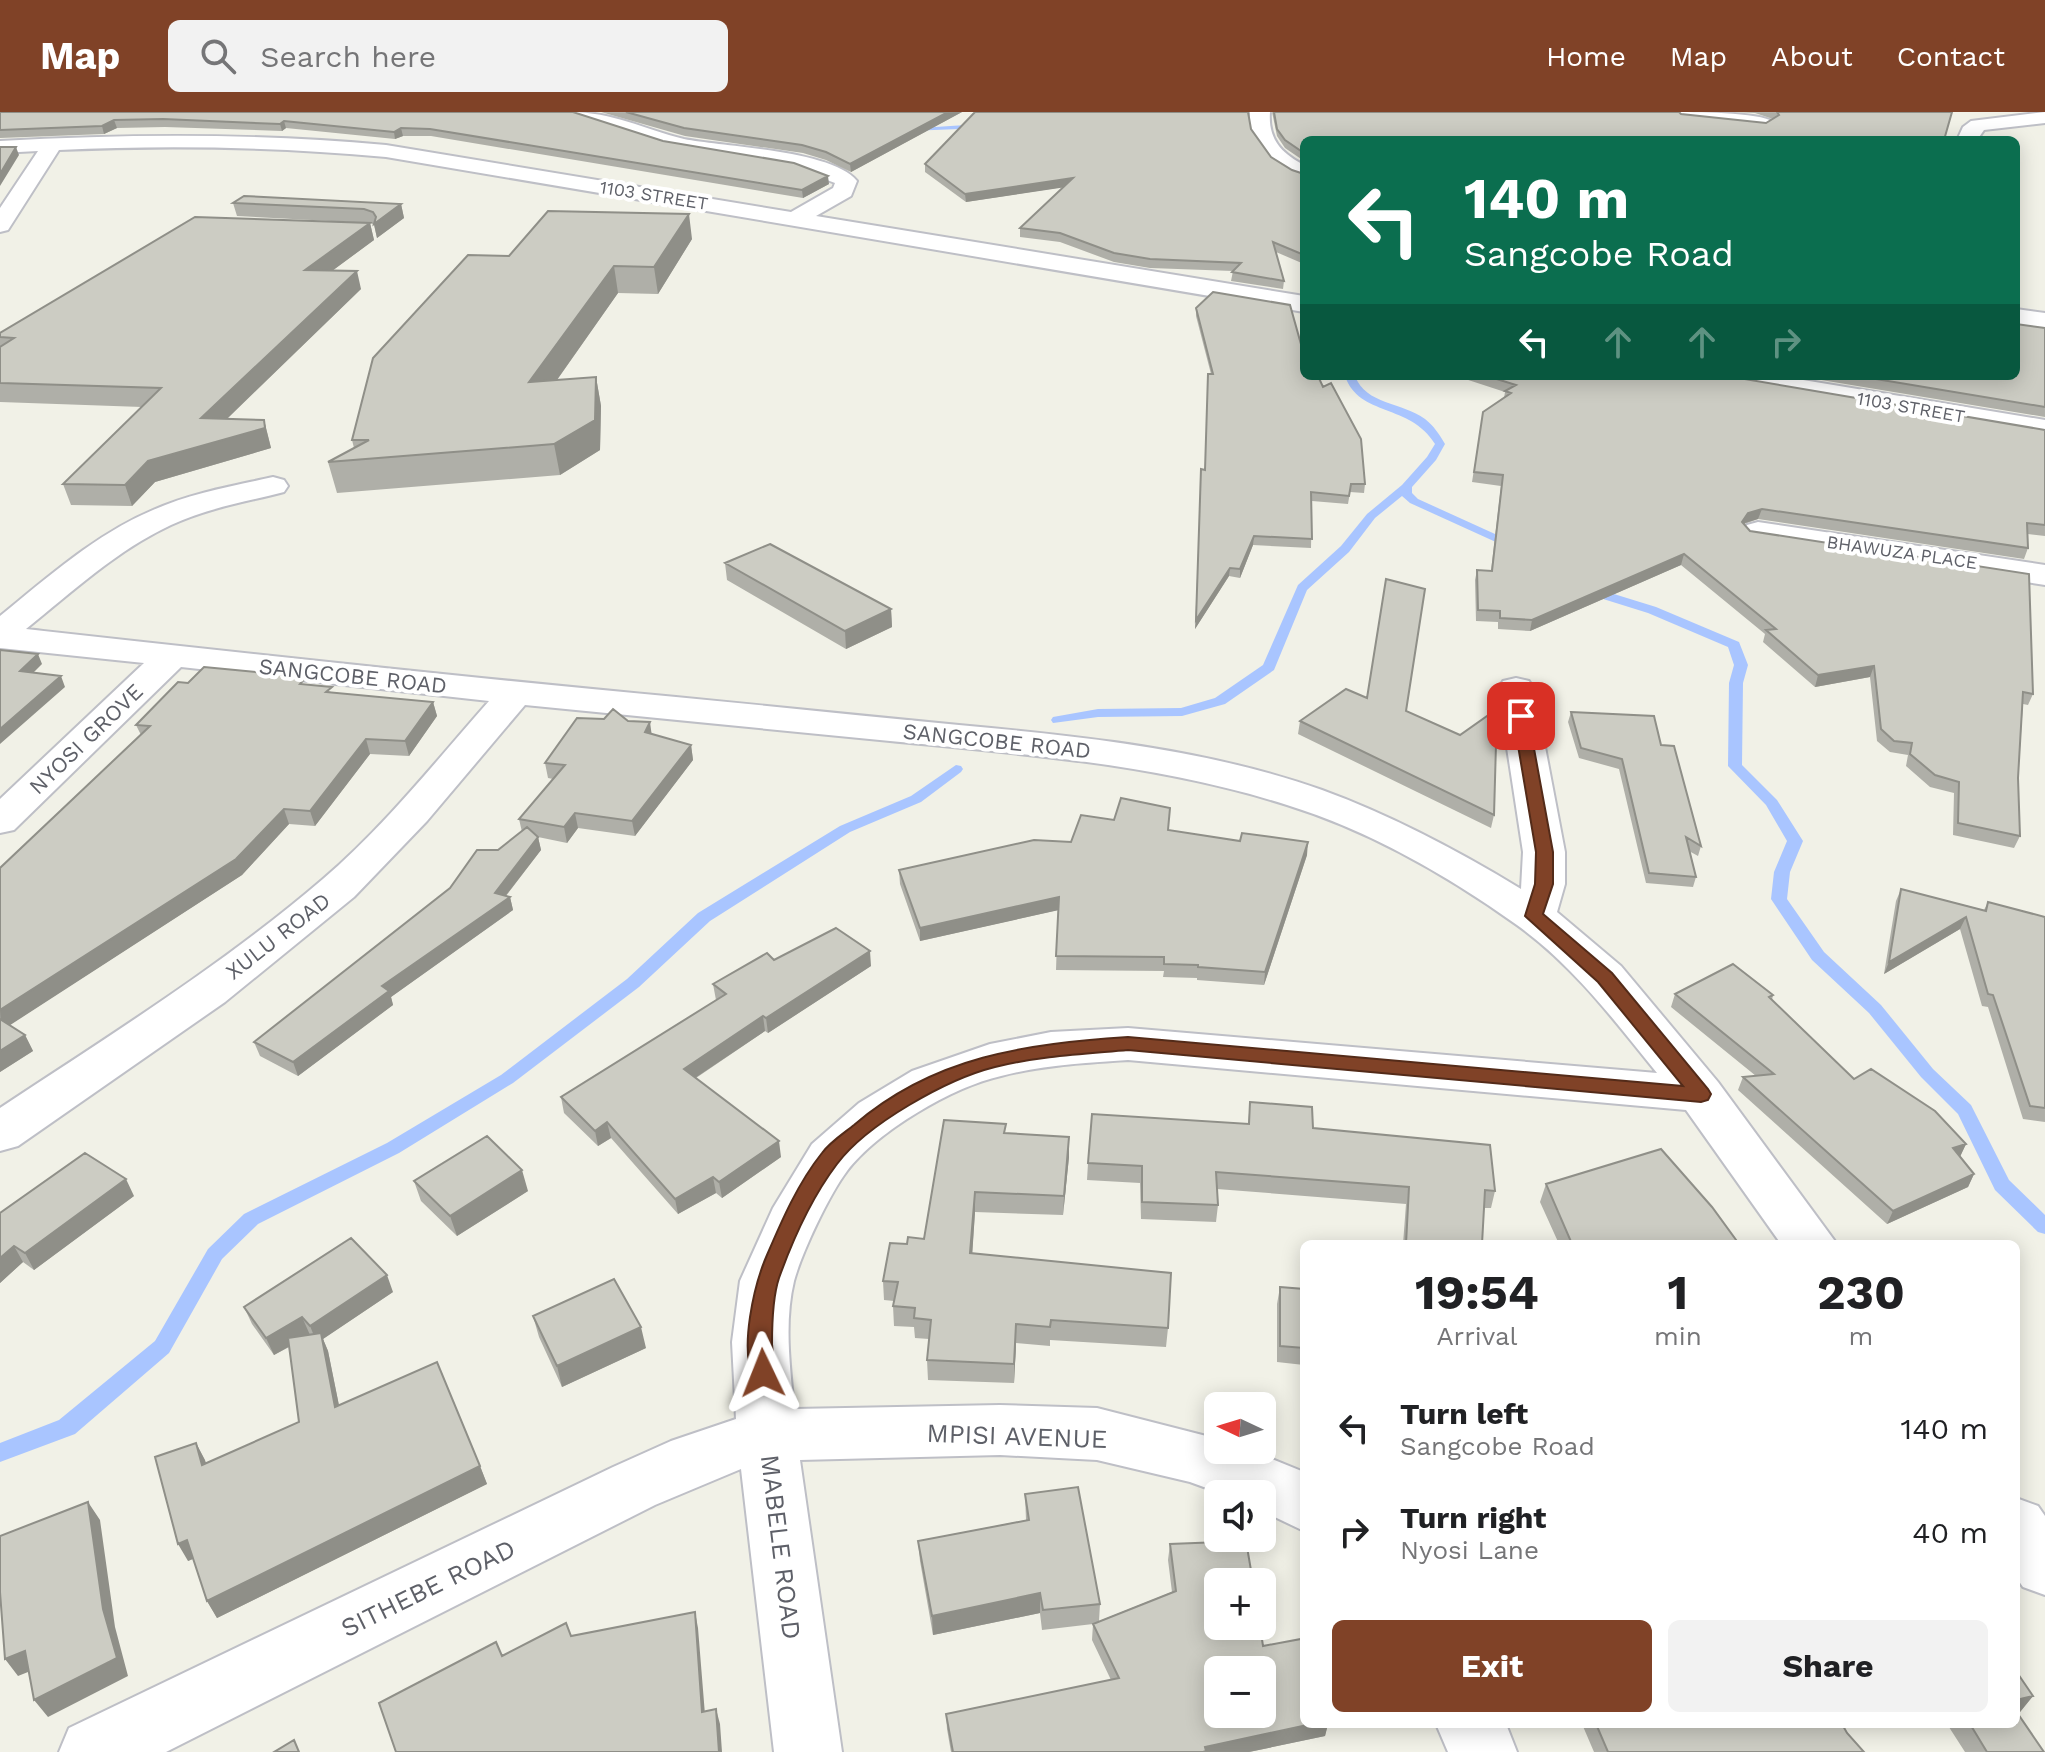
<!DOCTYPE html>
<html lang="en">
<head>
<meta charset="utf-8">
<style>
  :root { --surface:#fff; --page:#f2f2f2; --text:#202124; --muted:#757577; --accent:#804227 }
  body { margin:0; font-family:"Work Sans",sans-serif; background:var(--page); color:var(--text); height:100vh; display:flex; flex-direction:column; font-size:30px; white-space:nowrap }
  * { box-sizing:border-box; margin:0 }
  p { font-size:26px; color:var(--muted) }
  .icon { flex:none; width:44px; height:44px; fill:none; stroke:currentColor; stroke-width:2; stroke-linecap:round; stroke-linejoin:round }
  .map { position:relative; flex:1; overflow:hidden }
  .sheet { position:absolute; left:1300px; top:1128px; width:720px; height:488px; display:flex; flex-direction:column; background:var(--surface); border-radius:12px; box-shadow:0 4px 20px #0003 }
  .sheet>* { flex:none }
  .banner { position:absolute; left:1300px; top:24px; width:720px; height:244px; border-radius:12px; box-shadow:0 4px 20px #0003; background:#0b6e4f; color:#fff; overflow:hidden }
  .needle { width:52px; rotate:274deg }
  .fabs { position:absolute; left:1204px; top:1280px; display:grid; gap:16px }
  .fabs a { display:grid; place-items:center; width:72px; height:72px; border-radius:12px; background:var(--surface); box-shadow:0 4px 20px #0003; font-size:40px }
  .pin { position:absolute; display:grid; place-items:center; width:68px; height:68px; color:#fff; margin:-34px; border-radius:16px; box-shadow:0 4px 12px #0006 }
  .me { position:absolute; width:88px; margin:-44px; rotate:358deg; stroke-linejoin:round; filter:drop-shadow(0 0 6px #0008) }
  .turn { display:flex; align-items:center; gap:28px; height:168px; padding:0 32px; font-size:36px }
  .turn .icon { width:104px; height:104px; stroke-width:2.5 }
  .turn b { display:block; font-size:56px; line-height:68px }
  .lanes { display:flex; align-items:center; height:76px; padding:0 32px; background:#0003; justify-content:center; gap:40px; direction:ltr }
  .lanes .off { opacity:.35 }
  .eta { display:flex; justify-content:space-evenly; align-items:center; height:136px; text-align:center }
  .eta b { font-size:48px; font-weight:700; line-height:56px }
  .primary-button { display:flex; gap:16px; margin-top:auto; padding:16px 32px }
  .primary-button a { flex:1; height:92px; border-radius:12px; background:var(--accent); color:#fff; font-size:32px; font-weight:700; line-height:92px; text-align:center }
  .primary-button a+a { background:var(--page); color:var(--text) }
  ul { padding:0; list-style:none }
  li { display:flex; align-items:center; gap:24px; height:104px; padding:0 32px }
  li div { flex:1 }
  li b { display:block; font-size:30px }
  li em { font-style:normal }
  header { display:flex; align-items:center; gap:48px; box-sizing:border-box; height:112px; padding:0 40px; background:var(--accent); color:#fff }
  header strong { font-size:38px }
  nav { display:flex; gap:44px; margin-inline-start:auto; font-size:28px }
  .search { width:560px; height:72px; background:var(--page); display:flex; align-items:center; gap:20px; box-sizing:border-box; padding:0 28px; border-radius:12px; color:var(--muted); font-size:30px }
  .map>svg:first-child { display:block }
</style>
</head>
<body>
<header>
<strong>Map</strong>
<div class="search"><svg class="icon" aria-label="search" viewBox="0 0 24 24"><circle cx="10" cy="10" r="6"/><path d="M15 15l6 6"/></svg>Search here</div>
<nav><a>Home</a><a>Map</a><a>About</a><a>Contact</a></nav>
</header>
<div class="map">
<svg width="2045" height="1640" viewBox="0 0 2045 1640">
  <rect width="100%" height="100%" fill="#f1f1e7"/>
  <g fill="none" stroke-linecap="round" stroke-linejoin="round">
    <path fill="#a9c5ff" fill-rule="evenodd" d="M981,12L984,16L909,19L905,17Z
      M1345,264H1355C1366,293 1402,290 1425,307C1434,314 1439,322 1445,332L1436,348L1412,375V381L1418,387L1517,432V436H1509L1410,391L1402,384L1375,406L1349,440L1307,478L1274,558L1225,592L1182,604L1098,605L1053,611L1051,608L1053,605L1098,597L1181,596L1215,586L1263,553L1298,473L1341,434L1367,402L1402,373L1427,345L1435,332C1410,291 1359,305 1345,264Z
      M1588,474L1656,495L1739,530L1748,553L1743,571L1742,653L1777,688L1803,729L1790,760L1787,787L1824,840L1881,893L1933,957L1971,993L2009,1068L2045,1103V1122L2038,1120L1995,1078L1958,1002L1921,965L1869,901L1812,848L1771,787L1774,760L1787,729L1766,693L1728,654L1729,571L1734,553L1728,535L1648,501L1584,481L1582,478Z
      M956,653L961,654L963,657L961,660L921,690L850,720L710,809L639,875L513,971L399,1041L258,1112L222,1147L169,1241L75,1322L0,1350V1331L59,1308L155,1229L208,1137L244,1102L387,1031L501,963L627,867L698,801L840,714L911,684Z"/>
    <g stroke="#bebfc6" stroke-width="4">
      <path id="minor" d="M570,0C613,0 643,17 684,27C724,35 833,38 857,69L851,84L816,104L1304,184V200L386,45C277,35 169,33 59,38L8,118L0,120V96L38,39L0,41V29C129,22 257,21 386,33L791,100L833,76L835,71L795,56L665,34L573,4Z
        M1250,0H1270C1268,27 1281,41 1304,53V67C1272,59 1247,33 1250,0Z
        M1670,0C1693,0 1759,0 1774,10L1764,16L1680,6Z
        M2045,0V11L1984,18L1977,28H1957L1963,15L1971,9Z
        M2016,197L2045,201V217L2016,213Z
        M1716,264H1779L2045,308V326L1730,272L1720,270Z
        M273,365L284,368L288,374L284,380C246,390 207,396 171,413C117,438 72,480 26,517C243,541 459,565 676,585C771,594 865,604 959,613C1080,624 1207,637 1322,678C1393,704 1457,738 1521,777L1523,740L1498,577L1503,569L1516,566L1529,569L1534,577L1565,740V772L1557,800L1621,854L1718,970L1837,1132H1781L1686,998L1128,948C1085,951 1043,953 1001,964C952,975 878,1019 847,1059C829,1083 802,1140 794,1169C784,1210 790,1255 794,1297L1000,1293L1097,1296L1218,1327V1338H1250L1304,1360V1419L1262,1399V1382H1223L1190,1370L1097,1348L1000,1343L800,1348L842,1640H774L741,1357L655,1393L166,1640H59L69,1616L613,1355L671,1329L736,1307L732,1230L740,1169L773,1096L812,1032L859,991L912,959L990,932L1051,920L1128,916L1657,961C1614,908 1573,853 1517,813C1447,763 1368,718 1287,693C1158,652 1023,642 890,629C768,617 647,605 525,593L427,709L354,785L225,890L18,1034L0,1039V996C110,923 223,853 323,767C384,715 436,649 489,589L181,555L14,718L0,721V687L144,551L0,536V504C48,465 96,422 153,398C191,381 233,374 273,365Z
        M1758,410L2045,453V473L1747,427L1742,420L1747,413Z
        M2016,1386L2038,1394L2045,1404V1483L2023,1475L2016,1465Z
        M1436,1612H1506L1517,1640H1448Z"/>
    </g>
    <use href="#minor" fill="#fff" fill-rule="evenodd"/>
  </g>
  <path fill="#afafa8" d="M0,0H573L663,29L829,72L803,86L431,24H403L395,27L286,16L282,19L165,15L117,16L104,22L0,26Z
    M601,0H962L851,60L826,48L803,41L685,24Z
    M1272,0H1679L1681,2L1766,11L1773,7L1755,1L1733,0H1952L1944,28H1304V49L1285,36L1277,24Z
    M1251,17L1271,45L1292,58L1304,62V152L1276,140L1284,169L1283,177L1231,169L1233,159L1150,156L1114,150L1060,130L1020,125V116L1063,75L966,90L925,60V52Z
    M233,91L401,92L404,106L377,126L374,113L370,111L374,128L333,158L361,177L227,307L264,308L271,336L155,370L132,394L71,393L63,372L142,295L0,290V221L370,111L237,104Z
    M692,127L658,182L618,181L557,268L596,265L601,294L600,338L560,363L337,381L328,350L354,336L352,328L509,144Z
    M1196,196L1304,243L1365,372L1364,381L1350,380L1348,392L1312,389L1311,436L1253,433L1240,466L1229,464L1195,517L1201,366L1205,358L1211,262L1196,204Z
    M2045,216V305L1797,264H2016Z
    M1456,264H1727L2045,318V424L2028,422V436L2024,447L1758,407L1744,412L1750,419L2033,582L2028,593L2023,592L2018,666L2020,724L2014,736L1953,723L1954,681L1930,675L1906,654L1908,643L1890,640L1877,629L1870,565L1815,575L1763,530L1765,522L1681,453L1530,519L1498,517V510L1476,509L1475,468L1477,458L1491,459L1501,374L1472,370L1483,300L1504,286L1505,280Z
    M725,451L891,497L892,515L846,537L727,468Z
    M308,572L334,581L433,590L437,604L409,644L370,642L315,714L289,712L242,763L9,913L25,923L33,939L0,960V756L141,623L136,613Z
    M1367,586L1494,703L1491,716L1298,622L1300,609Z
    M1571,600L1661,633L1701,734L1698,744L1689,739L1696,765L1693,775L1646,771L1619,657L1579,646L1568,610Z
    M628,609L652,622L691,633L693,648L635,724L578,716L567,731L538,725L541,738L506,784L510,785L513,798L391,885L393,893L298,964L260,944L254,930L522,720L519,707L553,667L548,666L545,651Z
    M1168,718L1307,743L1264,873L1197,868V866L1163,865L1164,859L1056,858L1058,798L920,829L900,772L899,758L1071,730Z
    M1901,777L1984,798L1988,790L2045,805V1010L2023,1007L1988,895L1982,894L1960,817L1884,862L1896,789Z
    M774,848L871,854L768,921L765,919L696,966L781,1045L722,1086L716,1081L678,1102L611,1026L598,1034L564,1001L561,985L716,888L713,872Z
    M1675,882L1773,883L1772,888L1854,967L1966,1032L1960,1044L1974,1062L1968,1075L1887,1112L1738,978L1743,965L1756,964L1671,895Z
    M1250,990L1313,1016L1495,1079L1491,1096H1484L1482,1132H1403L1406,1092L1217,1077L1218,1093L1216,1110L1141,1107L1140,1071L1087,1068L1088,1051L1248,1012Z
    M1006,1021L1069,1025V1045L1063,1103L975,1100L972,1142L1168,1216L1166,1235L1050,1228V1234L1016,1231L1014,1271L928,1268L927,1248L929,1227L915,1226L914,1215L894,1214L893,1194L894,1189L884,1188L883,1169L907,1132L924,1127Z
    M414,1069L528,1079L457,1124L421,1089Z
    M1546,1072L1739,1132H1559L1540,1090Z
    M134,1084L34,1158L23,1150L0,1171V1101Z
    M1280,1175L1304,1177V1253L1277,1250V1192Z
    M393,1180L323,1227L328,1239L339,1294L480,1354L487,1372L217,1506L207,1489L193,1447L188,1449L196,1331L206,1351L299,1310L289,1235L274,1243L252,1212L244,1195Z
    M533,1204L646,1236L562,1275L539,1225Z
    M1025,1382L1100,1492L1099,1509L1172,1480L1168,1448L1170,1432L1263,1534L1304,1612H1328L1325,1624L1249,1640H951L947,1617L946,1602L1111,1568L1092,1528L1093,1512L1042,1518L1040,1501L933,1523L920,1449L918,1429L1026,1408Z
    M2016,1559L2033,1584L2020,1600L2017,1601L2044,1640H1965L1947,1612H2016Z
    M1582,1612H1842L1847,1621L1864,1640H1594Z"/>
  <path fill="#8f8f88" d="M948,0H962L851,60L850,52Z
    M114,8L117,16L104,22L102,14Z
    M284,9L286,16L282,19L280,12Z
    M401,16L403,24L395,27L394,20Z
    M16,35L19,43L0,74V62Z
    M828,64L829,72L803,86L802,78Z
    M1073,66V74L966,90L965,82Z
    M401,92L404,106L377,126L374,112Z
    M689,102L692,127L658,182L654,155Z
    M370,111L374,128L309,176L305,158Z
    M614,154L618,181L535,299L529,270Z
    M357,159L361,177L207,326L201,306Z
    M596,265L601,294L600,338L560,363L554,332Z
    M264,308L271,336L155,370L132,394L125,373L148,349Z
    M1762,397L1758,407L1745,411L1739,420L1742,410L1748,401Z
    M1254,424L1253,433L1240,466V457Z
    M1684,442L1681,453L1530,519L1532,508Z
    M1230,456L1229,464L1195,517L1196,508Z
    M891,497L892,515L846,537L845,519Z
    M38,542L42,552L24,570L20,559Z
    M1874,554L1870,565L1815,575L1818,563Z
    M61,564L65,575L0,632V617Z
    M433,590L437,604L409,644L405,629Z
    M650,610L652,625L645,620Z
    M366,627L370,642L315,714L310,699Z
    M691,633L693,648L635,724L632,709Z
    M284,697L289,712L242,763L1,919L0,898Z
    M575,701L578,716L567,731L564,715Z
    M538,725L541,738L500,791L510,785L513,798L391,885L393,893L298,964L293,950L382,874L495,781Z
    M1308,730L1307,743L1264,873L1265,860Z
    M1059,785V798L920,829V816Z
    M1966,805L1960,817L1884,862L1889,850Z
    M870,839L871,854L768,921L766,906Z
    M763,904L765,919L686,972L684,957Z
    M25,923L33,939L0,960V939Z
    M607,1010L611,1026L598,1034L595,1019Z
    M1069,1025V1045L1063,1103L1064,1084Z
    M779,1029L781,1045L722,1086L719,1070Z
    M1966,1032L1960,1045L1953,1036Z
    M522,1058L528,1079L457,1124L450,1104Z
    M1974,1062L1968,1075L1887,1112L1893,1099Z
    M713,1065L716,1081L678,1102L675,1087Z
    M126,1067L134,1084L34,1158L25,1141Z
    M975,1080V1100L971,1161L970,1141Z
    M14,1134L23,1150L0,1171V1146Z
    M387,1163L393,1180L323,1227L328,1239L343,1313L335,1295L317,1231L310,1214Z
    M302,1205L310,1223L274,1243L266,1226Z
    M1016,1212V1231L1014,1271V1252Z
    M641,1215L646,1236L562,1275L557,1254Z
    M196,1331L205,1348L211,1370L202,1353Z
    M480,1354L487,1372L217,1506L207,1489Z
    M88,1390L100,1408L115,1515L128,1564L48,1605L34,1588L103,1497Z
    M187,1428L197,1445L188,1449L178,1432Z
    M1040,1481V1501L933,1523L932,1504Z
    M695,1500L698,1516L706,1615L702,1600Z
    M25,1539L38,1556L18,1564L5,1547Z
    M2033,1584L2020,1600L2016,1601V1588Z
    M716,1597L720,1612L722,1640H719Z
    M1312,1612H1328L1325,1624L1249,1640H1203L1205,1635Z"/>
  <path fill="#ccccc3" stroke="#8f8f88" stroke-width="2" fill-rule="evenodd" d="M0,0H573L663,29L794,51L828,64L802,78L430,17L401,16L394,20L284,9L280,12L163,7L114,8L102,14L0,18Z
    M626,0H948L850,52L826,40L802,33L684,16Z
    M975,0H1248L1251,17L1271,45L1292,58L1304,62V143L1273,130L1284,169L1232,160L1241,151L1150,147L1114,141L1060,121L1020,116L1073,66L965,82L925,52Z
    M1274,0H1679L1681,2L1766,11L1779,3L1777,0H1952L1944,28H1304V41L1285,28L1277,17Z
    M0,35H16L0,62Z
    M244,84L401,92L374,112L376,105L373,100L364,97L233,91Z
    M548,99L689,102L654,155L614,154L529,270L596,265L595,308L554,332L328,350L369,328H352L373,246L468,143L509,144Z
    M195,105L370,111L305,158L357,159L201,306L264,308L265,316L148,349L125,373L63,372L161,276L0,271V235L14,226L0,225V221Z
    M1213,180L1290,193L1304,243V264H1318L1323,275L1331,271L1361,327L1365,372H1351L1349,384L1311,380L1312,427L1254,424L1240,457L1230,456L1196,508L1201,357L1205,358L1208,262H1213L1196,196Z
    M2016,212L2045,216V295L1858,264H2016Z
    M1487,264H1727L2045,318V413L2027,411L2028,436L1762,397L1748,401L1742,410L1750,419L2029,462L2033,582L2023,580L2018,666L2020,724L1958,711L1959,670L1935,663L1910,642L1912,631L1894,629L1881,617L1874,554L1818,563L1766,518L1776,517L1684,442L1532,508L1500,506V499L1478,498L1477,458L1492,459L1503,363L1474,360L1483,300L1511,281L1505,279L1516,273Z
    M770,432L891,497L845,519L725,451Z
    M1386,467L1425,477L1406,599L1460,623L1497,597L1494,703L1300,609L1346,577L1367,586Z
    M0,538L38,542L20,559L61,564L0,617Z
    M204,555L306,565L300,572L332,575L326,580L433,590L405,629L366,627L310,699L284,697L236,747L0,898V756L150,614L136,613L178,570L188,571Z
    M613,597L628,609L650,610L645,620L691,633L632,709L575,701L564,715L519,707L565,653L545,651L577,606L604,607Z
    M1571,600L1654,604L1661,633L1674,634L1701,734L1686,725L1696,765L1649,761L1622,647L1581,636Z
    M1121,686L1170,696L1168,718L1240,729L1242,721L1308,730L1265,860L1198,855V853L1164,852V845L1056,844L1059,785L920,816L899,758L1034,728L1071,730L1081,703L1114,708Z
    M527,715L538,725L495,781L510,785L382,874L389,879L293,950L254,930L450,776L477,738H498Z
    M1901,777L1986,799L1988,790L2045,805V996L2030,994L1993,883L1988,882L1966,805L1889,850Z
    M836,816L870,839L766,906L763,904L684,957L779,1029L719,1070L713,1065L675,1087L607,1010L595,1019L561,985L726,882L713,872L767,841L774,848Z
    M1733,852L1773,883L1769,885L1854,967L1871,957L1935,999L1966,1032L1953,1036L1974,1062L1893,1099L1743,965L1774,962L1675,882Z
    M0,907L25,923L0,939Z
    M1250,990L1312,995L1313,1016L1490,1033L1495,1079L1485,1078L1482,1132H1406L1409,1075L1216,1060L1218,1093L1142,1090V1054L1088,1051L1092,1002L1249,1012Z
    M944,1008L1006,1012L1004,1021L1069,1025L1064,1084L975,1080L970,1141L1171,1161L1168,1216L1051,1208L1050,1215L1016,1212L1014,1252L927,1248L931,1208L914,1206L915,1196L893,1194L898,1170L883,1169L890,1131L907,1132L908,1125L924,1127Z
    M487,1024L522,1058L450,1104L414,1069Z
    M1661,1037L1712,1095L1739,1132H1572L1546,1072Z
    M85,1041L126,1067L25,1141L14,1134L0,1146V1101Z
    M351,1126L387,1163L310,1214L302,1205L266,1226L244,1195Z
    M614,1167L641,1215L557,1254L533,1204Z
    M1280,1175L1304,1177V1236L1280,1234Z
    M321,1221L335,1295L437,1250L480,1354L207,1489L187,1428L178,1432L155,1345L196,1331L202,1353L299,1310L288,1226Z
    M1078,1375L1100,1492L1043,1498L1040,1481L932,1504L918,1429L1029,1408L1025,1382Z
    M88,1390L103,1497L117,1546L34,1588L25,1539L5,1547L0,1480V1424Z
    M1246,1429L1253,1470H1218V1514H1260L1263,1534L1301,1527L1304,1535V1612H1312L1205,1635L1206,1639L1203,1640H953L946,1602L1119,1566L1093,1512L1176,1479L1170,1432ZM1218,1558H1262V1602H1218Z
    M695,1500L702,1600L716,1597L719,1640H396L379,1591L496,1530L502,1544L566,1511L571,1524Z
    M2016,1559L2033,1584L2016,1588Z
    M2016,1599L2044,1640H1987L1970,1612H2016Z
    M1596,1612H1842L1847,1621L1864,1640H1608Z
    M294,1628L299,1640H274Z"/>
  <path fill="#804227" stroke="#532b19" stroke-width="2" d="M1521,599L1528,604L1553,740V772L1543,802L1612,861L1708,977L1711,982L1708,988L1701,990L1128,938C1083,942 1039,944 995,955C947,967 867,1012 837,1052C812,1085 793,1127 779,1166C773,1184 772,1213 772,1232C773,1245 777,1257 771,1268L763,1271L754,1268C739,1237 754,1173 767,1143C782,1108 798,1071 822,1041C830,1030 844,1021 854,1013C934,944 1026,932 1128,925L1683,974L1598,870L1525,804L1535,772L1536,740L1513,604Z"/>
  <g text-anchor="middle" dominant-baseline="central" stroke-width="8" stroke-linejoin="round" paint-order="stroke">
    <g font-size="18" fill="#5e6068" stroke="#fff">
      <text transform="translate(654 83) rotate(9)">1103 STREET</text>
      <text transform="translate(1911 295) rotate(10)">1103 STREET</text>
      <text transform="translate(1902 440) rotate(8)">BHAWUZA PLACE</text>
    </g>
    <g font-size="22" fill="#5e6068" stroke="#fff">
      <text transform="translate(353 564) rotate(6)">SANGCOBE ROAD</text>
      <text transform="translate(86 627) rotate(-44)">NYOSI GROVE</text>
      <text transform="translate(997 629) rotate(6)">SANGCOBE ROAD</text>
      <text transform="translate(278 824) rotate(-38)">XULU ROAD</text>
    </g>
    <g font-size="26" fill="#5e6068" stroke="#fff">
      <text transform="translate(1017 1324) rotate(2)">MPISI AVENUE</text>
      <text transform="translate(781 1435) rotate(83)">MABELE ROAD</text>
      <text transform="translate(428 1476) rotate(-26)">SITHEBE ROAD</text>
    </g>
  </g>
</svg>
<div class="fabs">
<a><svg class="needle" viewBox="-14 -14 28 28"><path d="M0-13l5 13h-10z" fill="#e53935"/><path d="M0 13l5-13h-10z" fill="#757577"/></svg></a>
<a><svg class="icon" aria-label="sound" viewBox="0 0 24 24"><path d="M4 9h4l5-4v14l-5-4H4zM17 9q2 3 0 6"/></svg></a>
<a>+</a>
<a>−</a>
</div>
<div class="pin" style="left:1521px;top:604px;background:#d93025"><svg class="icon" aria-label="arrive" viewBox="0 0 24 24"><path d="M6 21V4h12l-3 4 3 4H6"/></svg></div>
<svg class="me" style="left:763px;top:1261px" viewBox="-20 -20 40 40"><path d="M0-17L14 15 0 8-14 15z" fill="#804227" stroke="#fff" stroke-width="4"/></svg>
<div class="banner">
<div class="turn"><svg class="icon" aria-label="left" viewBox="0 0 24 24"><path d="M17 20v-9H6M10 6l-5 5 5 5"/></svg><div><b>140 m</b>Sangcobe Road</div></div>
<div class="lanes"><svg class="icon" aria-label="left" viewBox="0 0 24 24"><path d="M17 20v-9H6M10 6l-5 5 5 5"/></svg><svg class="icon off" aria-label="ahead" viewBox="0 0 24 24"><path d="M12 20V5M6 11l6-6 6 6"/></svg><svg class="icon off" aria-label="ahead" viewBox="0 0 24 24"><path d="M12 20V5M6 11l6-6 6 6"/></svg><svg class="icon off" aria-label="right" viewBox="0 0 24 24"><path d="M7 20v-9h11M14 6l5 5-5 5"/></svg></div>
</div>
<section class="sheet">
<div class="eta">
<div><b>19:54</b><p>Arrival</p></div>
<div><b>1</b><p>min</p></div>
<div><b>230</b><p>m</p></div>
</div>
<ul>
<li><svg class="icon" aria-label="left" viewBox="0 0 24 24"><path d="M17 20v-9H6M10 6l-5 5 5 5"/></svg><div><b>Turn left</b><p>Sangcobe Road</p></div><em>140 m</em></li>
<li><svg class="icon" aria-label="right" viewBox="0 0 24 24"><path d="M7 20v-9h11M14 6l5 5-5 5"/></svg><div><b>Turn right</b><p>Nyosi Lane</p></div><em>40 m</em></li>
</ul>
<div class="primary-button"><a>Exit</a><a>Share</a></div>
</section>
</div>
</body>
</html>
